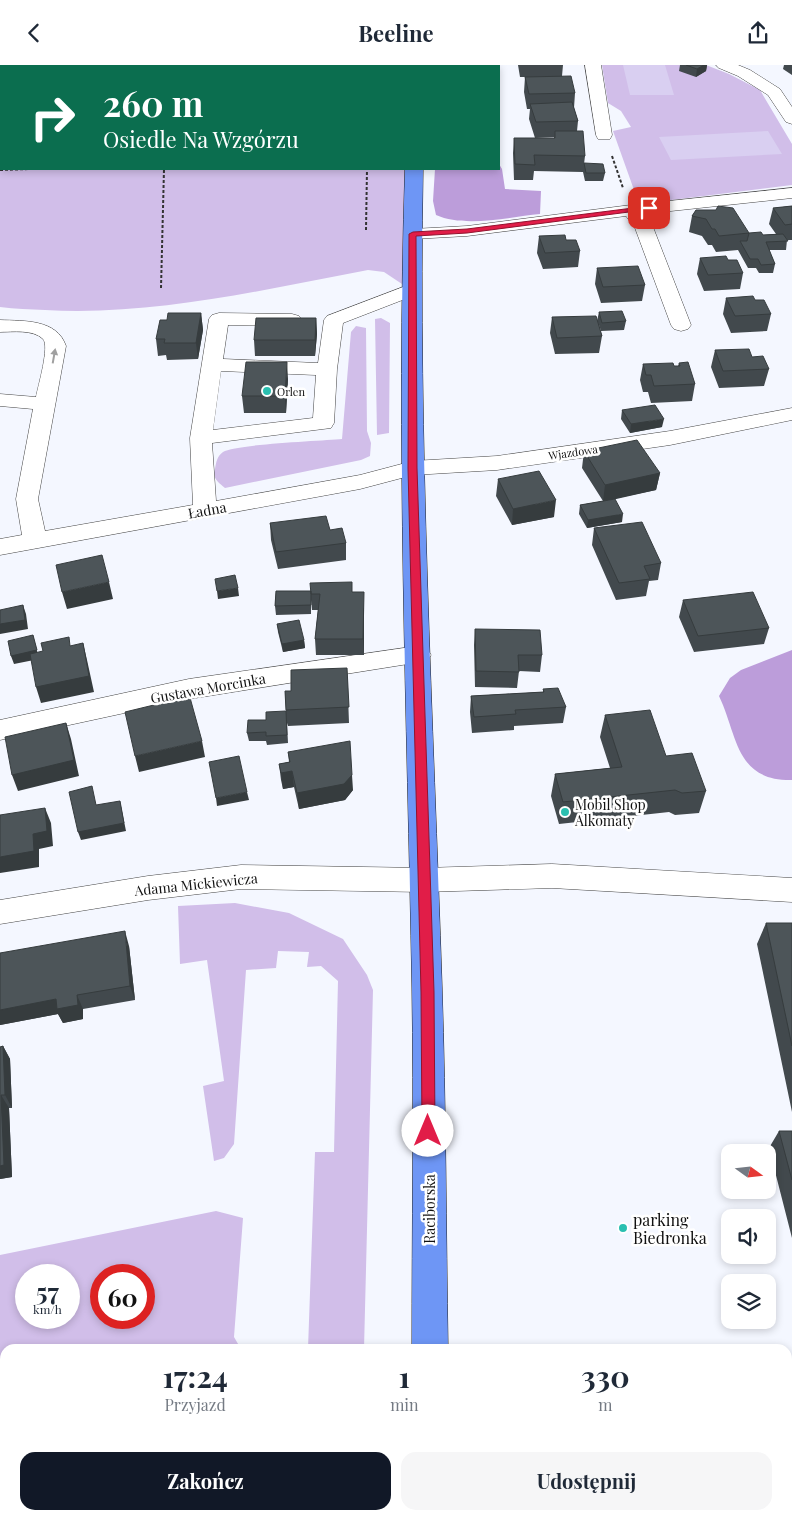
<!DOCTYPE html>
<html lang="pl">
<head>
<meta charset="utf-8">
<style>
  :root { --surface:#fff; --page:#f6f6f7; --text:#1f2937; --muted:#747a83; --accent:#111827 }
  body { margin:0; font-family:"Playfair Display",serif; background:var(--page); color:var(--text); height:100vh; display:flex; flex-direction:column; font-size:19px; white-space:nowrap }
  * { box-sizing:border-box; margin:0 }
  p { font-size:16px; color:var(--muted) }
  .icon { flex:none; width:28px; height:28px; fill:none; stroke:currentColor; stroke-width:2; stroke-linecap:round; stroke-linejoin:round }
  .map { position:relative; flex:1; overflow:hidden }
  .panel { position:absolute; left:0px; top:1279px; width:792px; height:176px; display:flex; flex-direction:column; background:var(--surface); border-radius:15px 15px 0 0; box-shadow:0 2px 8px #0003 }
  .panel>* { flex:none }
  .hud { position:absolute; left:0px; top:0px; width:500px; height:105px; box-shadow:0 2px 8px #0003; background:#0b6e4f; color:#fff; overflow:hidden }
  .needle { width:32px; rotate:105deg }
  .buttons { position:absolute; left:721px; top:1079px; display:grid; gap:10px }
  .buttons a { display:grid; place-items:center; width:55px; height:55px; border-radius:10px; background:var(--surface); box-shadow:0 2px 8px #0003; font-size:25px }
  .speed { position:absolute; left:15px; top:1199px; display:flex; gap:10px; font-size:25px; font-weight:700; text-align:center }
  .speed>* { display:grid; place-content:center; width:65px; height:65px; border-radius:50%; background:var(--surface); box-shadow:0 2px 8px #0003; line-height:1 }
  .speed small { font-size:12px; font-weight:400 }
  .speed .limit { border:8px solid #d22; background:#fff; color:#111 }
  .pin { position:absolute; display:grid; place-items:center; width:42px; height:42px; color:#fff; margin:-21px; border-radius:10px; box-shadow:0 2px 8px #0006 }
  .me { position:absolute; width:55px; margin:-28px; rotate:0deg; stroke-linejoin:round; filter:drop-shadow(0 0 4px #0008) }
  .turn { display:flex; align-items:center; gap:18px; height:105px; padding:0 20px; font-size:22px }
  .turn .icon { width:65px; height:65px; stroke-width:2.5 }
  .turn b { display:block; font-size:35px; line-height:42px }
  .eta { display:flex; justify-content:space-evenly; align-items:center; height:85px; text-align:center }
  .eta b { font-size:30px; font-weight:700; line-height:35px }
  .action { display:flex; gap:10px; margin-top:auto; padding:10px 20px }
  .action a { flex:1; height:58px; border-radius:15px; background:var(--accent); color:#fff; font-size:20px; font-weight:700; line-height:58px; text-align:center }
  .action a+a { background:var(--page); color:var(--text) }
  header { display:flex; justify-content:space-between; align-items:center; height:65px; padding:0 20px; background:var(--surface); font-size:22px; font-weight:700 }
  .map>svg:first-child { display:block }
</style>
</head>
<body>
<header><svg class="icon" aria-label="back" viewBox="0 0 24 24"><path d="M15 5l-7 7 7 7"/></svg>Beeline<svg class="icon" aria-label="share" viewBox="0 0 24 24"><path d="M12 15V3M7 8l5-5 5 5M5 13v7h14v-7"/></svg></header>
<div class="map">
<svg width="792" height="1454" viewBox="0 0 792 1454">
  <rect width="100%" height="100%" fill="#f4f7ff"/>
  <path fill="#d1bee9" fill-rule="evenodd" d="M0,0H415L1,1V104H414L411,225L384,207L368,205C262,225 154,251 45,245C30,244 15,244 0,242Z
    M602,0H706L729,9L760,25L792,79V120L639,139L613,66L631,62L621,46L608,38Z
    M381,253L390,258L389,368L377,370L375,254Z
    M356,261L366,263L367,366L371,378L370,391L361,395L225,423C218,417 212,413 215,404C216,398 217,391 223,387C235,379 322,376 342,374L351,267Z
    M235,838L289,848L343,874L367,910L373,925L364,1284H308L315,1087H334L338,916L321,901L307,902L309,887L278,886L276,903L246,905L234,1079L224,1093L214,1096L203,1021L224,1016L207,895L180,899L178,841Z
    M216,1146L243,1153L234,1272L241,1284H5V1450H360V1454H0V1190ZM26,1210H69V1252H26ZM101,1210H144V1252H101Z"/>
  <path fill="#bc9dda" d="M499,99L502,104L505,124L541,126L540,149C509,152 465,163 436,150L433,136L435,104H499Z
    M792,585V715C735,716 738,671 719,631L730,613L741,605Z"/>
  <path fill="#d9cff1" d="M623,0H665L674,30H630Z
    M768,66L782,89L671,95L659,72Z"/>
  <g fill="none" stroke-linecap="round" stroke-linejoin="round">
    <g stroke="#444" stroke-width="1">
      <path id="minor" d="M585,0H601L612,70L610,74H598L596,70Z
        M716,0H738L750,5L780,24L792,42V59L786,57L768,30L738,11L719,3Z
        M792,123V133L643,149L653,162L691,260L688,264L681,266L674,264L671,260L635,163L626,151L467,171L413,174L407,173L404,169L407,165L413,164L467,161L631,140Z
        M411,219L418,221L421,225L418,229L343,258L337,304L334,358L331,363L212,378L216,436L360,410L413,396L497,391L670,366L792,343V355L670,380L497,405L413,410L360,424L0,490V474L22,470L16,434L33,344L0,341V329L36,332C38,321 50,281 43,274C33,264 12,267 0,267V255C24,256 57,254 66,281L38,434L45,466L193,440L190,373L209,254L212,250L219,248L292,249L299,251L302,255L299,259L292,261L228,260L223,294L318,298L324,255L327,251ZM221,306L316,310L313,353L213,365Z
        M418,581L427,584L431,590L427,596L189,634L0,675V655L189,614Z
        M552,799L792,813V837L552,823L424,827L241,824L148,835L0,859V835L148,811L241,800L424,803Z"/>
    </g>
    <g stroke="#222" stroke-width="1">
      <path id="major" d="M405,104H423C418,377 433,649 442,922C446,1043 446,1163 448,1284H412C412,1163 414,1043 412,922C407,649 396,377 405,104Z
        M411,1450H451L452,1454H412Z"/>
    </g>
    <path stroke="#333" stroke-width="2" stroke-dasharray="3 2" stroke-linecap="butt" d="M612,91L623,123
      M0,105L32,104
      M366,165L367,104
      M161,223L164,104"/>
    <use href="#minor" fill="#fff" fill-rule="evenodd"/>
    <use href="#major" fill="#6e96f5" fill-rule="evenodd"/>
  </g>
  <path fill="#42494d" d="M518,0H563L562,11L575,28L574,43L578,56L577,66L585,91L583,107L534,106L533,115H514L513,88L514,73H554V72L535,73L529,54L530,44H527L524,27L525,12H545H520Z
    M680,0H707L706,6L696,12L679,6Z
    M784,0H792V10L783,4Z
    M584,98L605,108L603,116H585L583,107Z
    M792,141V175H787L786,185H769L775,199L773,208H759L756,203H748L738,185L716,187L712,180H708L702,171L689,167L692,151L696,145L749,168L763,170L776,169L769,159L773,143Z
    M539,171L566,175L580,186L578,202L543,204L537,188Z
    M700,193L728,195L743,208L740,224L704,226L697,209Z
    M597,203L645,220L642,236L601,238L595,219Z
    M726,233L755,235L771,249L767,266L731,268L723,249Z
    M599,247L626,256L624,265L601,266L598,257L602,271L599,288L555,289L550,268L552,252L597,256Z
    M201,248L203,265L198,294L167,295L166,290L158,291L156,274L167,255Z
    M316,253L317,269L315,291H255L254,275Z
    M715,285L752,292L769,304L764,321L719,323L711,302Z
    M679,298L695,319L692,336L651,338L648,327H643L640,315L643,299L674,301H678Z
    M288,314L286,348H244L242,331Z
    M622,345L662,362L630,368L621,354Z
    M584,386L660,408L656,425L608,435L622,457L587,463L579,449L580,440L603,436L582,403Z
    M498,414L554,452L512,460L496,431Z
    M270,458L330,465L346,478V495L278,504L271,475Z
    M594,463L661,498L658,515L649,516L646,531L616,535L592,480Z
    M276,526L353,527L364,544V590H316L315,574L318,545H312L311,535V549L276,550L275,541Z
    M683,535L769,563L764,579L694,587L679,552Z
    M277,559L304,575L305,583L283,587L278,567Z
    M475,564L542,590L540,607L519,606L517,623L475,622L474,580Z
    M347,603L349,658L288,661L287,658L288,678L267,680L266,676H249L247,668L266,655L286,646L285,626H291Z
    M543,624L566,642L563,658L514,661V665L472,668L470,647L471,631L543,627Z
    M605,650L666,691L706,726L699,748L675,750L669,747L559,759L551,731L555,709L610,703L600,672Z
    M288,687L353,725L345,735L299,744L294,722L283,724L281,715L279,699L289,697Z
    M766,858H792V1047L757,879Z
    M129,881L135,935L83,944V954L63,958L58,949L0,960V888Z
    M3,981L10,994L12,1043H9L12,1112L0,1114V982Z
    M779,1066H792V1173L769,1083Z"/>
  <path fill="#363c3e" d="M704,0H707L706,6L696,12L697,4Z
    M201,248L203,265L198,294L196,278Z
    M316,253L317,269L315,291V275Z
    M287,297L288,314L286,348L285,331Z
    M664,354L662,362L630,368L631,359Z
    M660,408L656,425L603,437L605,420Z
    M556,435L554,452L512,460L513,444Z
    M623,449L622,457L587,463L588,455Z
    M109,517L113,534L67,544L62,527Z
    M238,523L239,531L218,534L217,526Z
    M364,527V590L363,574Z
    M23,540L26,549L28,564L0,569V559Z
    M33,570L39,594L14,599L11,591Z
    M304,575L305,583L283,587L282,579Z
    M83,578L87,595L94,627L41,638L36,622Z
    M66,658L71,674L79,711L18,726L12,710Z
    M202,676L205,692L139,707L135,691Z
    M292,706L294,722L283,724L281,708Z
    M352,710L353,725L345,735L299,744L297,728Z
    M247,727L249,735L217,741L216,733Z
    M120,736L126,766L81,775L78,767Z
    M45,743L51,758L53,781L39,784V802L0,808V792L33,769Z
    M125,866L129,881L135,935L130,921Z
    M77,930L83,944V954L63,958L58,949L0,960V945Z
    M3,981L10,994L12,1043L5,1030Z
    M1,1030L9,1043L12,1112L0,1114Z"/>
  <path fill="#4d5559" stroke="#363c3e" d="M686,0H704L697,4Z
    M571,11L575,28L529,29L525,12Z
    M572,37L578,56L536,57L530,39Z
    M555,66H583L585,91L534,90L535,100L515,99L514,73H555Z
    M584,98L603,99L605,108H586Z
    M718,141L733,143L749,168L719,171L715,164H712L706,154L692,151L696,145H716Z
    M792,141V159L785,160L773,143Z
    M761,167L763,170L783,169L788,176L766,177L775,199L761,200L758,194H750L740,176H747L749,168Z
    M565,170L566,175H576L580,186L545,188L539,171Z
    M726,191L728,195H737L743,208L708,210L700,193Z
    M638,201L645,220L603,222L597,203Z
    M753,231L755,235H764L771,249L735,251L726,233Z
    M622,246L626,256L602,258L599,247Z
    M168,248H201L196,278H164L165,274H156L160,255H167Z
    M596,251L602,271L557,273L552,252Z
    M256,253H316L315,275H254Z
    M749,284L752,292L763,291L769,304L723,306L715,285Z
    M246,297H287L285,331H242Z
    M688,297L695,319L654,321L651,310H646L643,299L673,298L674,301H680L679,298Z
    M655,340L664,354L631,359L622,345Z
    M637,375L660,408L605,420L584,386Z
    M539,406L556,435L513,444L498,414Z
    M615,434L623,449L588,455L580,440Z
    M326,451L330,465L342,463L346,478L276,487L270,458Z
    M642,457L661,498L644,501L650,514L619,518L594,463Z
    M102,490L109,517L62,527L56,500Z
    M235,510L238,523L217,526L215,514Z
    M352,517V527H364L363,574H315L320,529H311L310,518Z
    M276,526H311V540L275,541Z
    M753,527L769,563L698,571L683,535Z
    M23,540L25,555L0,559V545Z
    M299,555L304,575L282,579L277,559Z
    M475,564L540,565L542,590H518L519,607L476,606Z
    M33,570L37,585L11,591L8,576Z
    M69,572L70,581L83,578L89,611L36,622L30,589L43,586L41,578Z
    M347,603L349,642L286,645L285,626H291V605Z
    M558,623L566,642L515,645L516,649L474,652L471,631L544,627L543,624Z
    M189,629L202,676L135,691L125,647L158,639L157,636Z
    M650,645L666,691L692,688L706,726L682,728L675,725L563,737L555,709L622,702L605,650Z
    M286,646L287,670L266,671V667L247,668L248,655H266V647Z
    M66,658L74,695L12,710L5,672Z
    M350,676L352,710L344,719L297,728L292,706L281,708L279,699L290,697L288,687Z
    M239,691L247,727L216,733L209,697Z
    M92,721L96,740L120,736L124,758L78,767L69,727Z
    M45,743L47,766L33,769L34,786L0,792V750Z
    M766,858H792V981Z
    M125,866L130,921L77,930L78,940L57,944L56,934L0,945V888Z
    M3,981L5,1030H1L4,1100L0,1101V982Z
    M779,1066H792V1115Z"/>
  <defs><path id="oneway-solid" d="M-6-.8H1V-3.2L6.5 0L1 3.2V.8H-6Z" transform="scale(1.25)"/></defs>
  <use fill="#a0a0a0" href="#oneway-solid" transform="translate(54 291) rotate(-80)"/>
  <path fill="#e11d48" stroke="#92132f" d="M649,141H652V144L467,168L416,171L417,403L434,927L435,1066L433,1070L428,1072L424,1070L422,1066L421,927L408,403L409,169L413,167L467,164Z"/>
  <g fill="#2abfb0" stroke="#fff" stroke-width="2">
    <circle cx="267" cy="326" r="5"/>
    <circle cx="565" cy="747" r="5"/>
    <circle cx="623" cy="1163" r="5"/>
  </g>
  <g text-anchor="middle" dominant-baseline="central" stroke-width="5" stroke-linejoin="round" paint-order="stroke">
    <g font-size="11" fill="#111" stroke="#fff" text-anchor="start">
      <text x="277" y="326">Orlen</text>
    </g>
    <g font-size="11" fill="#111" stroke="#fff">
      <text transform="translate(573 387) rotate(-8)">Wjazdowa</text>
    </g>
    <g font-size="14" fill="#111" stroke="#fff">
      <text transform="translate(207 445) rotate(-10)">Ładna</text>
      <text transform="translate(208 623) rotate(-10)">Gustawa Morcinka</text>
      <text transform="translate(196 819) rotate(-6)">Adama Mickiewicza</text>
      <text transform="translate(429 1144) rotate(-90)">Raciborska</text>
    </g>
    <g font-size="14" fill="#111" stroke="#fff" text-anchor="start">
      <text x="575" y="739">Mobil Shop<tspan x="575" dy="16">Alkomaty</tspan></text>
    </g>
    <g font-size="16" fill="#111" stroke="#fff" text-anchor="start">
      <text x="633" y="1154">parking<tspan x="633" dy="18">Biedronka</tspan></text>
    </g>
  </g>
</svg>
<div class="buttons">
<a><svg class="needle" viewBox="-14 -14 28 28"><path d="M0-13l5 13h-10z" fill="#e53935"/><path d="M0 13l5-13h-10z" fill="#747a83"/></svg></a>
<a><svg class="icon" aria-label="sound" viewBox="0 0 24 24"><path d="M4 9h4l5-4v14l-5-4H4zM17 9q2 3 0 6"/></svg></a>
<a><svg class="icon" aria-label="layers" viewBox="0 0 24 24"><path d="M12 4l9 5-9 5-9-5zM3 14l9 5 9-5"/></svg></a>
</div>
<div class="speed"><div>57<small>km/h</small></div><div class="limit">60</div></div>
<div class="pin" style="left:649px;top:143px;background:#d93025"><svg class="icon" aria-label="arrive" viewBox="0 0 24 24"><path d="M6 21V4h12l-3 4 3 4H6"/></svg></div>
<svg class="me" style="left:428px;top:1066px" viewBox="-20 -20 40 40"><circle r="19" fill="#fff"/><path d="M0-13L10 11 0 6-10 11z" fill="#e11d48"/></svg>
<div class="hud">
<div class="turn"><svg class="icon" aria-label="right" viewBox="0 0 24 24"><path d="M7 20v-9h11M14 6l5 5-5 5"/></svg><div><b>260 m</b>Osiedle Na Wzgórzu</div></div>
</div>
<section class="panel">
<div class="eta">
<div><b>17:24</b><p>Przyjazd</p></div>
<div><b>1</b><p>min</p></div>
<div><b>330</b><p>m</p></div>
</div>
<div class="action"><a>Zakończ</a><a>Udostępnij</a></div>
</section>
</div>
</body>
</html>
